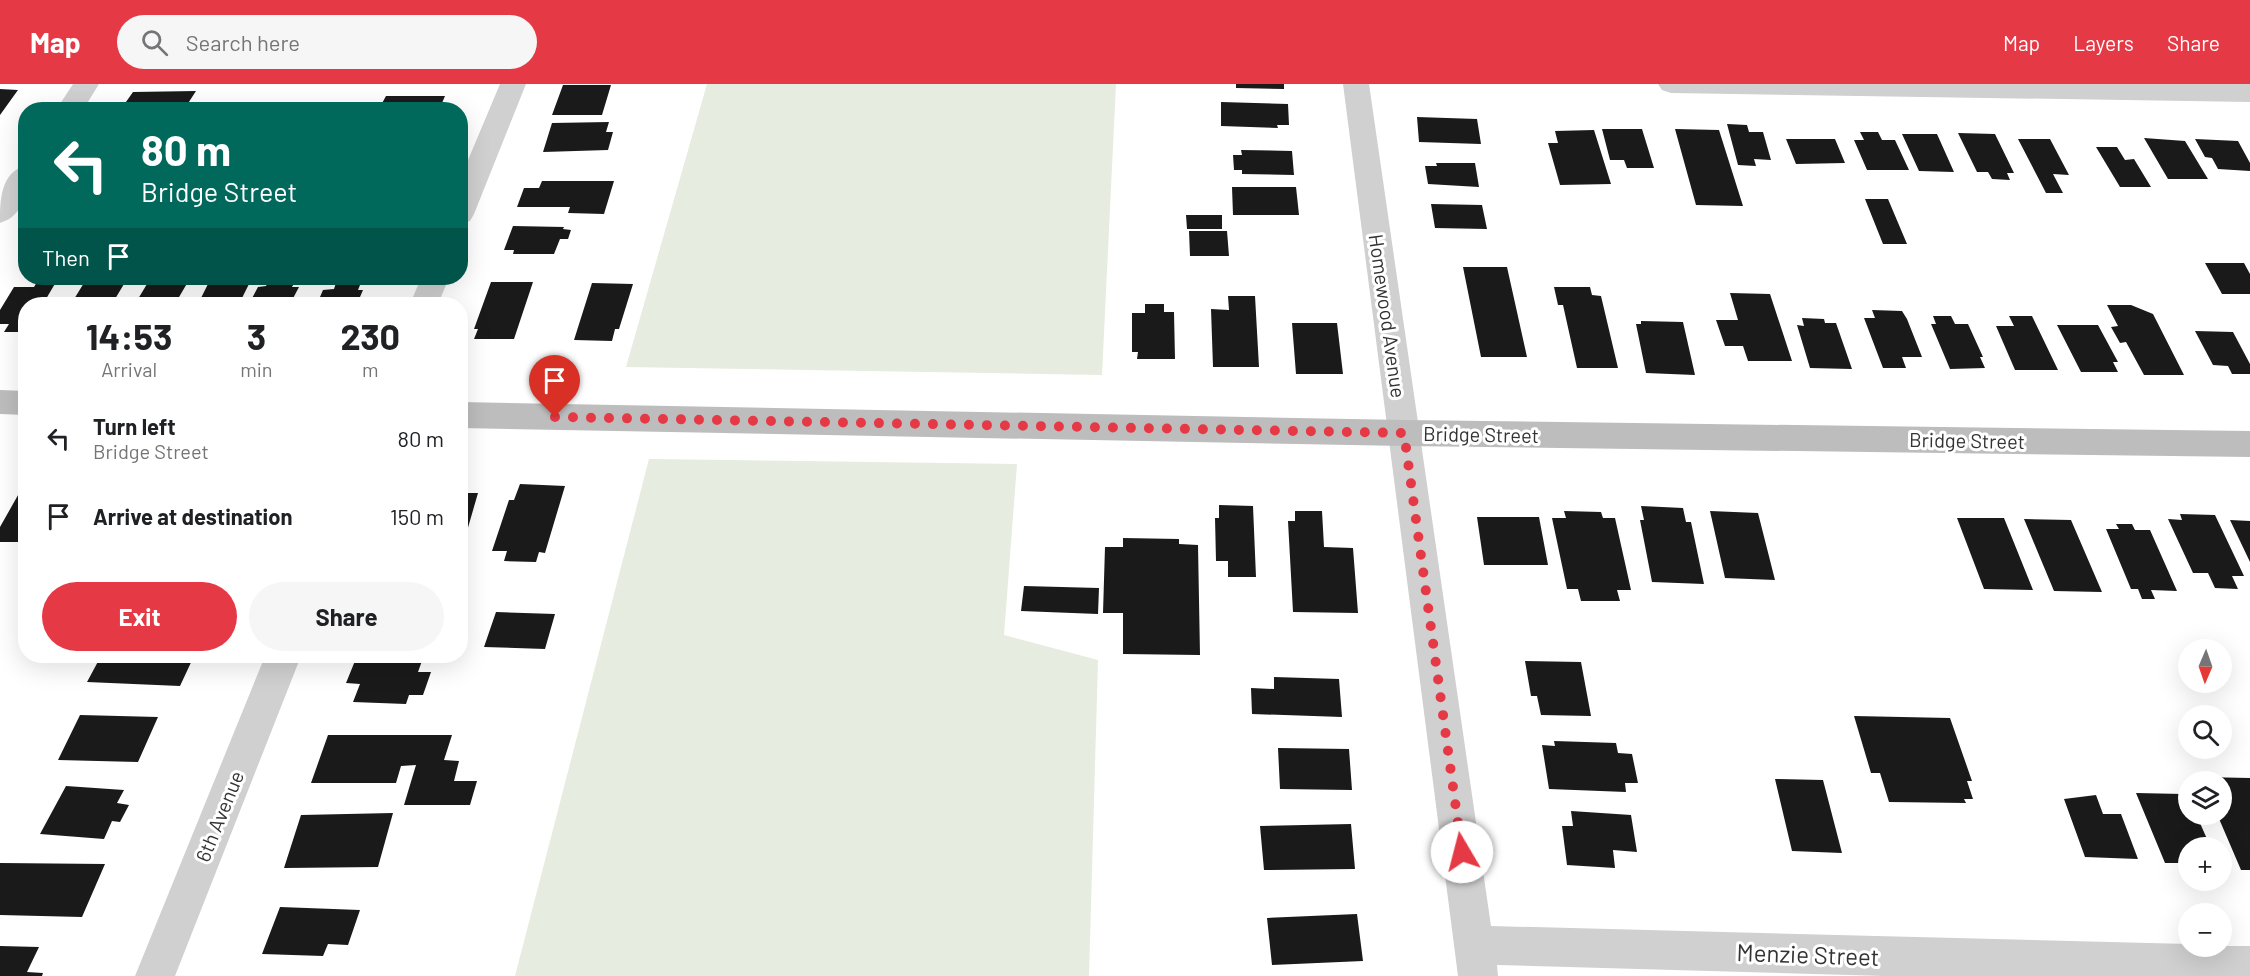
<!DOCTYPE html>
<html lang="en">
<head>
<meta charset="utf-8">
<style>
  :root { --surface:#fff; --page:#f6f6f6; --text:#202124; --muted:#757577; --accent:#e63946 }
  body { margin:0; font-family:Barlow,sans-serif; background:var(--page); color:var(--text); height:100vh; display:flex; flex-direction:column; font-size:22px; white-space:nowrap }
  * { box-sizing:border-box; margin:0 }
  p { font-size:20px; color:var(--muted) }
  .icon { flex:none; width:33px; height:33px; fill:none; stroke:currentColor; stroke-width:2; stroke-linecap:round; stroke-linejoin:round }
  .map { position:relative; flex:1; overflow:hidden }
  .drawer { position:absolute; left:18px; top:213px; width:450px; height:366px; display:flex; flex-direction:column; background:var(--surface); border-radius:24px; box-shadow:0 6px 24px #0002 }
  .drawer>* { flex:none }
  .guide { position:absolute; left:18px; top:18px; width:450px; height:183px; border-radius:24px; box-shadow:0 6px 24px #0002; background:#00695c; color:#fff; overflow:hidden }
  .needle { width:39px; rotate:182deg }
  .fabs { position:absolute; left:2178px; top:555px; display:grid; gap:12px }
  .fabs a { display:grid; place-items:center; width:54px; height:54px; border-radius:50%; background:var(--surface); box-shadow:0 6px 24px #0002; font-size:30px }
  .pin { position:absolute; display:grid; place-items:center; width:51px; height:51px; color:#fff; margin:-62px -26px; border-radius:50% 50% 50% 0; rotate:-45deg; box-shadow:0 0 6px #0007 }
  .pin .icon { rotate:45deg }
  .me { position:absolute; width:66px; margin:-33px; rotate:352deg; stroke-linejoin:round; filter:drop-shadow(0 0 4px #0008) }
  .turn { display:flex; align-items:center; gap:21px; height:126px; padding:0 24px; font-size:27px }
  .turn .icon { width:78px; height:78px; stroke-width:2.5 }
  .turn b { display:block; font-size:42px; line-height:51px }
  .then { display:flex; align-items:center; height:57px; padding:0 24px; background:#0003; gap:12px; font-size:22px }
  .eta { display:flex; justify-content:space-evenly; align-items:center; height:102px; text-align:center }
  .eta b { font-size:36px; font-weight:700; line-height:42px }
  .button { display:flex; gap:12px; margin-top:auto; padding:12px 24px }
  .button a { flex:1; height:69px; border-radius:36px; background:var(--accent); color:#fff; font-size:24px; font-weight:700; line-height:69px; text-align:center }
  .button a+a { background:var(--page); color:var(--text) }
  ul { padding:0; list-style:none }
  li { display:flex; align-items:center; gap:18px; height:78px; padding:0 24px }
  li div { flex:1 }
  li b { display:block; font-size:22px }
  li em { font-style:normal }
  header { display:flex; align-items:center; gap:36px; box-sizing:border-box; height:84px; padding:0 30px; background:var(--accent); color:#fff }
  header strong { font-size:28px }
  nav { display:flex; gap:33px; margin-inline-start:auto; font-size:21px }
  .search { width:420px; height:54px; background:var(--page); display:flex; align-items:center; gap:15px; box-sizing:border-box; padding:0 21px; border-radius:33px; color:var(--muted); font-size:22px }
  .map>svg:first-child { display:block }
</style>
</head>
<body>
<header>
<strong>Map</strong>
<div class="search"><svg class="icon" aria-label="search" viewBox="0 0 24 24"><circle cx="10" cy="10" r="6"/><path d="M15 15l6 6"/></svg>Search here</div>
<nav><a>Map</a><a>Layers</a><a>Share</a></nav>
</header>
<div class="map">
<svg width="2250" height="892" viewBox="0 0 2250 892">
  <rect width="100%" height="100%" fill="#fff"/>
  <path fill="#e6ecdf" d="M707,0H1116L1102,291L626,283Z
    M649,375L1017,380L1004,551L1098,576L1089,892H515Z"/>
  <path fill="#1a1a1a" d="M1236,0H1284V5L1236,4Z
    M563,1H611L602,31H552Z
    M0,5L18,6L0,31Z
    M196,7L185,24L121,25L133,8Z
    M386,12H445L439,26H385L386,23H380Z
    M1221,18L1288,20L1289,41H1277L1278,44L1221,42Z
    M1417,33L1477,35L1481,60L1419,58Z
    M609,38L606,48H613L608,66L543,68L552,39Z
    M1727,40L1747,41L1749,48H1763L1771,76L1754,75L1756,82L1738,81Z
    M1602,45H1642L1654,84H1627L1624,76H1610Z
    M1675,45L1719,46L1743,122L1696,121Z
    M1594,46L1611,100L1560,101L1548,59H1558L1555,47Z
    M1860,48H1878L1882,56H1895L1909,86H1867L1854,56H1864Z
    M1958,49L1995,50L2014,89H2007L2010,96L1992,95L1988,88H1977Z
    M1902,50H1937L1954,88L1919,87Z
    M2144,54L2185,57L2208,95H2168Z
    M1786,55H1835L1845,79L1796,80Z
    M2018,55H2050L2069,91L2053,90L2063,109H2046Z
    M2195,55L2238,57L2250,79V87L2218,85L2212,74L2205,73Z
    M2096,63H2117L2125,76L2134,75L2151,103H2120Z
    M1241,66L1292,67L1294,91L1242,90V86H1234L1233,71H1242Z
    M1436,79H1475L1479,103L1428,100L1425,82H1437Z
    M542,97H614L604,130L568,129L570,123H517L524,104H539Z
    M1232,103H1296L1299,131H1233Z
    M1865,115H1888L1907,160H1883Z
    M1431,120L1482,121L1487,145L1435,144Z
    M1186,131H1222V145H1187Z
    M513,142L564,143L563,145L571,146L568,155H560L554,170H513L514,166H504Z
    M1189,147H1227L1229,172H1190Z
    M2205,179H2244L2250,190V210H2222Z
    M1463,183H1507L1527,273H1481Z
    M87,194L127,195L112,220H71Z
    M271,194H297L292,203H299L290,220H249L258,203L266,202Z
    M150,195L189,196L175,220H135Z
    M210,196H251L239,220H198Z
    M337,196H362L358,206H363L357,220H317L323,206L334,205Z
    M37,198H56L43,220H26V248H4L9,240H0V226L14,203H34Z
    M491,198H533L514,255H474L478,245H474Z
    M592,199L633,200L619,245H615L612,257L574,256Z
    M1554,203H1590L1592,211L1601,212L1618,284H1577L1563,221H1558Z
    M1730,209L1770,210L1792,277H1748L1743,262H1725L1716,236H1738Z
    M1228,212H1255L1259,283H1213L1211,225L1229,226Z
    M1145,220H1164V228H1174L1175,275H1137L1138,268H1132V229H1145Z
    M2107,221H2131L2153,230L2184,291H2144L2126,258L2120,259L2111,243L2118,242Z
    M1872,226L1902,227L1907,235L1922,273H1902L1906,284H1883L1864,234H1875Z
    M1933,232H1951L1955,240H1968L1983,273H1980L1985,284L1950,285L1931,240H1936Z
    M2009,232H2032L2058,286H2015L1996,242H2014Z
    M1802,234L1824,235L1825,239H1836L1852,285L1810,284L1797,241L1804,242Z
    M1641,237L1683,238L1695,291L1646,289L1636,240H1641Z
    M1292,239H1337L1343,290H1296Z
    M2057,241H2098L2118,278H2113L2118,288H2081Z
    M2195,247L2233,248L2250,280V290H2232L2228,282L2213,281Z
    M26,397V458H0V443Z
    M520,400L565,402L545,469L539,468L536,478L504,477L507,467H492L509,416H514Z
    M460,409H478L465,454H460Z
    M1219,421L1253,422L1256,493H1228V477H1216L1215,434H1219Z
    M1641,422L1683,424L1686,438H1691L1704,500L1652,498L1640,436H1644Z
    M1295,427H1322L1324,463L1353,464L1358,529L1293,528L1288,437H1295Z
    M1564,427L1601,428L1603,434H1615L1631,506H1617L1620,517H1581L1578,505H1567L1552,434H1566Z
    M1710,427L1758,429L1775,496L1725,494Z
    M2180,430L2215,431L2244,492H2232L2238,505L2215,504L2208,489H2193L2168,435L2182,436Z
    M1477,433H1539L1548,481H1484Z
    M1957,434H2004L2033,506L1984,505Z
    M2024,435L2071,436L2102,508L2054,507Z
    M2230,436L2250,437V478Z
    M2116,440H2132L2135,446H2150L2177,507L2151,506L2155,515H2142L2138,505H2131L2106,445H2119Z
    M1123,454L1179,455V460L1198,461L1200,571L1123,570V529H1103L1105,463H1123Z
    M1024,502L1099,504L1098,530L1021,527Z
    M496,528L555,530L545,565L484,563Z
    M101,572H194L180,602L87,598Z
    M357,572L423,574L418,588H431L423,611H409L406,620L353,618L360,600L346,599Z
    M1525,577L1581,578L1591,632L1541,631L1537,612H1531Z
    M1274,593L1339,595L1342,633L1252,630L1251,604L1274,605Z
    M80,631L158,633L138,678L58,676Z
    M1854,632L1950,634L1972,697H1967L1973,715H1964L1966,719L1889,718L1880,689H1871Z
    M328,651H452L444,676L459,677L454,697H477L470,721H404L416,681L401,682L396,699H311Z
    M1554,657L1616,659L1618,669L1632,670L1638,699H1625L1626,708L1549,705L1542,661L1555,662Z
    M1278,664L1349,665L1352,706L1280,705Z
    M2201,693L2250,694V786H2241L2217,730H2222V698H2203Z
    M1775,695L1823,696L1842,769L1792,767Z
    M66,702L124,706L117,719L129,721L120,738L112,737L104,755L40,750Z
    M2136,709L2183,710L2188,722V730H2196L2211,764H2188V779H2165Z
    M2096,711L2103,730H2121L2138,775L2085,773L2064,715Z
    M1571,727L1631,731L1637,768L1613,766L1615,784L1567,781L1562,742H1573Z
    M393,729L378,783L284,784L301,731Z
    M1351,740L1355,785L1264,786L1260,742Z
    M0,779L105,780L82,833L0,831Z
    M280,823L360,826L348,861L328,860L323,872L262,870Z
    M1357,830L1363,877L1272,881L1267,834Z
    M0,862L39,863L27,888L43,889L42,892H0Z"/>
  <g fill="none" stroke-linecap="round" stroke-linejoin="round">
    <path fill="#d0d0d0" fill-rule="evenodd" d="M73,0H99L83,26H56Z
      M500,0H526L474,130L470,137L460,140V95Z
      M1343,0H1369L1491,842L2188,860V862H2250V892H1884L1497,881L1498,892H1458Z
      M1658,0H2250V18L1671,9L1662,6Z
      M26,81C26,104 27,131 0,139C0,117 0,89 26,81Z
      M421,194H449L438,220H410Z
      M265,572H301L175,892H135Z"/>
    <path fill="#bdbdbd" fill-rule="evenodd" d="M0,306L26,307V331L0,330Z
      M460,318L1404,336L2250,347V373L1404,362L460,344Z"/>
  </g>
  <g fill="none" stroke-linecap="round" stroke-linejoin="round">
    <path stroke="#e63946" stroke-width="10" stroke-dasharray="0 18" d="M555,333L1404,349L1462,768"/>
  </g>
  <g text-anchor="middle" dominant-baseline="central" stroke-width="6" stroke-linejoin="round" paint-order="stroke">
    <g font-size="20" fill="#333" stroke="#fff">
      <text transform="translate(1388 232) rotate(82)">Homewood Avenue</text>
      <text transform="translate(1481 350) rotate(1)">Bridge Street</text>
      <text transform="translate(1967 356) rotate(1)">Bridge Street</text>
      <text transform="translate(219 732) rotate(-68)">6th Avenue</text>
    </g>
    <g font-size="24" fill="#333" stroke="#fff">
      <text transform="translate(1808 870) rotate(2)">Menzie Street</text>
    </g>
  </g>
</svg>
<div class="fabs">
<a><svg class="needle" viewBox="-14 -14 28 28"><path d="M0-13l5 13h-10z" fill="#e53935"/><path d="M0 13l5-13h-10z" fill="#757577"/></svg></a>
<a><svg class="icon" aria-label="search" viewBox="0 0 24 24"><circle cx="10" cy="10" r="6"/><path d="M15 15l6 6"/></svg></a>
<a><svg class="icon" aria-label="layers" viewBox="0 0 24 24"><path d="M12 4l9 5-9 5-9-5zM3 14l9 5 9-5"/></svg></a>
<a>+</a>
<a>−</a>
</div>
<div class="pin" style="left:555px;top:333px;background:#d93025"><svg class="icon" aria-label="arrive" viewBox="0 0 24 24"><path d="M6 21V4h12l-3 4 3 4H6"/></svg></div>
<svg class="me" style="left:1462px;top:768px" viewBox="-20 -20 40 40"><circle r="19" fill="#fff"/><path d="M0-13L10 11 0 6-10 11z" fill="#e63946"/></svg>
<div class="guide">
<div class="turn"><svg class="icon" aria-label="left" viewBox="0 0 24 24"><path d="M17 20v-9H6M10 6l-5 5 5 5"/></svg><div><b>80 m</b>Bridge Street</div></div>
<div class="then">Then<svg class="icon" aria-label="arrive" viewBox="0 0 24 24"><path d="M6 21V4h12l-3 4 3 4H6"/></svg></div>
</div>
<section class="drawer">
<div class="eta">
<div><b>14:53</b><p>Arrival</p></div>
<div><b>3</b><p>min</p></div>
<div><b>230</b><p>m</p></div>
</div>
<ul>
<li><svg class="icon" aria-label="left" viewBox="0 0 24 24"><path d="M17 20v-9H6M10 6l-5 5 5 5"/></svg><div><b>Turn left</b><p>Bridge Street</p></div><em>80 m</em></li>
<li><svg class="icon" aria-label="arrive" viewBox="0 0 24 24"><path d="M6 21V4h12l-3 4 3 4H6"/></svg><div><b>Arrive at destination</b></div><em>150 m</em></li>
</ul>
<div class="button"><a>Exit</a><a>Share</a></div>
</section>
</div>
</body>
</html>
